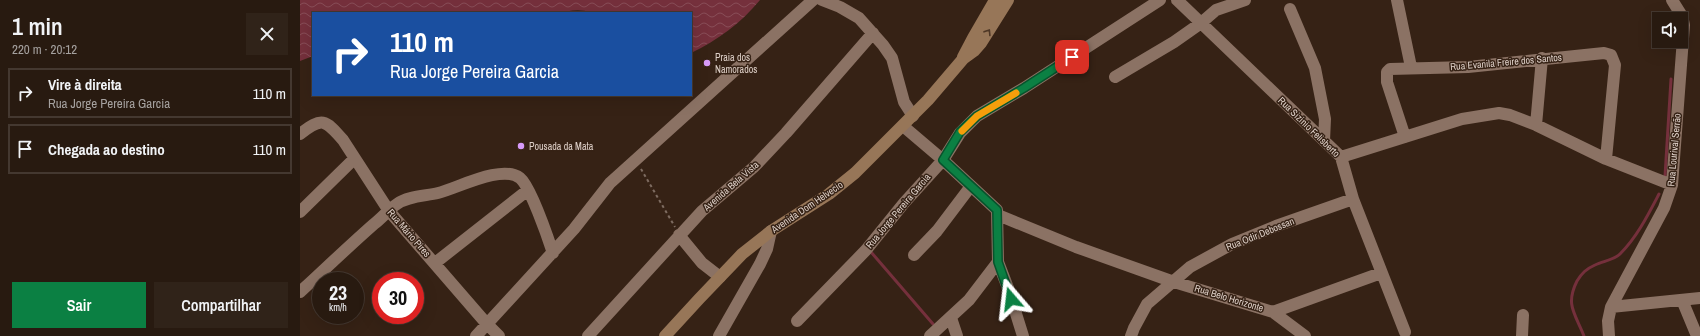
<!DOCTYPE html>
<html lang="pt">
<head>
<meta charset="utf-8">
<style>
  :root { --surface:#281a10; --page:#302319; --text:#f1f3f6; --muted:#a5a19f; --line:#443830; --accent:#0b8043 }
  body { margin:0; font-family:"Archivo Narrow",sans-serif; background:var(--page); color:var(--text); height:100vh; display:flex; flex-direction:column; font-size:15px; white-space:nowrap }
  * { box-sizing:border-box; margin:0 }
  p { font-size:13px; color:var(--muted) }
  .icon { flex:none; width:22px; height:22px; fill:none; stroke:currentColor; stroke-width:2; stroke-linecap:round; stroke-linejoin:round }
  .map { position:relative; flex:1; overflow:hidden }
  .details { display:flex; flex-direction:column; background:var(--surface); width:300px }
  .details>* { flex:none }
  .top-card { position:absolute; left:12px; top:12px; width:380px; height:84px; border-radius:0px; box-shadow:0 4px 16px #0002,0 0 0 1px var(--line); background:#1a4fa0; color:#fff; overflow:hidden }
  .buttons { position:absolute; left:1352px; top:12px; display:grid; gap:8px }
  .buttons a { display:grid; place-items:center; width:36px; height:36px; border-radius:0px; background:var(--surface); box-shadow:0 4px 16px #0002,0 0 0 1px var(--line); font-size:20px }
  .speed { position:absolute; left:12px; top:272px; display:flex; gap:8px; font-size:20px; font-weight:700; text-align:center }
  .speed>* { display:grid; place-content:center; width:52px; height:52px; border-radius:50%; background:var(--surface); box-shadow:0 4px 16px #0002,0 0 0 1px var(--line); line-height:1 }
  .speed small { font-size:10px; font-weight:400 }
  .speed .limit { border:6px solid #d22; background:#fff; color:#111 }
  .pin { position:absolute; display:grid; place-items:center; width:34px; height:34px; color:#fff; margin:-17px; border-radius:8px; box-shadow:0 2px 6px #0006 }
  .me { position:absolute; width:44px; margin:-22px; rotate:343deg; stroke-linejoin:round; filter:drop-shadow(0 0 3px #0008) }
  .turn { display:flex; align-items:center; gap:14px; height:84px; padding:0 12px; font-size:18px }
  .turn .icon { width:52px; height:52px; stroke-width:2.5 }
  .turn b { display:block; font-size:28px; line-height:34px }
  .round { display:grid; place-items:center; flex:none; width:42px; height:42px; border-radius:0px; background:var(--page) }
  .overview { display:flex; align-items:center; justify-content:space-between; height:68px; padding:0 12px }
  h1 { font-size:24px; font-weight:600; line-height:30px }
  .cta { display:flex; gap:8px; margin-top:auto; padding:8px 12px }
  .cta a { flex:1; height:46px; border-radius:0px; background:var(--accent); color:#fff; font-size:16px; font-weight:600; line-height:46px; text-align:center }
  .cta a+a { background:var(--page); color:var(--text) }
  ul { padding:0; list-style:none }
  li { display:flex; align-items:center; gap:12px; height:50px; margin:0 8px 6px; padding:0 4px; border:2px solid var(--line); border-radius:0px }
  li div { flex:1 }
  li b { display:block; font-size:15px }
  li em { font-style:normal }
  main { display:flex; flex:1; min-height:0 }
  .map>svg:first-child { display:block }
</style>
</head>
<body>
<main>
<section class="details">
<div class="overview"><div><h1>1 min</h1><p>220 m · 20:12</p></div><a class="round"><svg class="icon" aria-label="close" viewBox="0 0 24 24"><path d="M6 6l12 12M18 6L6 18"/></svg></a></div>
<ul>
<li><svg class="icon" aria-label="right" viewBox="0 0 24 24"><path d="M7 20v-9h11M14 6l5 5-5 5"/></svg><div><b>Vire à direita</b><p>Rua Jorge Pereira Garcia</p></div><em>110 m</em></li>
<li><svg class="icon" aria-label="arrive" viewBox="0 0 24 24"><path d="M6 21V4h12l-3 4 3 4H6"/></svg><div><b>Chegada ao destino</b></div><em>110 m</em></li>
</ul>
<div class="cta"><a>Sair</a><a>Compartilhar</a></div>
</section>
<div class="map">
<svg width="1400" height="336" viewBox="0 0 1400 336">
  <defs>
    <pattern id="water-waves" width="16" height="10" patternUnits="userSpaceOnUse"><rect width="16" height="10" fill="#75303c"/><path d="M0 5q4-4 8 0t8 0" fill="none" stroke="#884d57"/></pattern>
  </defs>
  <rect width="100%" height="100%" fill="#362215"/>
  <path fill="url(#water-waves)" d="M0,0H460C441,23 418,40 391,53V13H291C281,8 268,11 258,13H13V56L0,61Z"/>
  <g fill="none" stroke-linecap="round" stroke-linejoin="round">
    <path stroke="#75303c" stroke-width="3" d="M1365,176L1371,79
      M571,252L633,324
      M1284,336C1275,313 1265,305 1277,281C1282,273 1286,269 1295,265C1303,261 1314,260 1320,254C1337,237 1348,215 1359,194"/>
    <path stroke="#7e6c61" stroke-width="2" stroke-dasharray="3 3" stroke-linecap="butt" d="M341,169L375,227"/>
    <path stroke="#8b7264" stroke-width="12" d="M522,0L540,7L559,18L583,45L592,58L604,102L613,116
      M877,0L1041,157L1053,199L1105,332
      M1097,0L1111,67
      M990,9L1015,68L1025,119L1024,141
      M815,77L874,42L901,23L916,10L945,0
      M1236,125L1242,58
      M603,126L643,160L697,210L698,262L708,288L723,336
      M0,134C22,117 25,119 43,140L89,211L186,323L199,336
      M1105,137L1087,82V72L1090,69L1168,67L1304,53L1311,55L1315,65L1306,159
      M1041,157L1162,119L1199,113L1210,115L1236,125L1306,159L1372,185
      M0,212L54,159
      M698,215L776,247L874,282L973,312L1081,273
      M379,235L402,263L420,277
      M614,255L637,231L671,186
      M135,263L228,190
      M0,292C25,269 49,246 74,224C82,218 89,209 97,204C108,196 125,196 138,193C158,188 202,164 220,178C230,186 248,238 253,253
      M1382,300L1397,336
      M1311,307L1400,298
      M973,312L1005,336
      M651,318L657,336
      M497,321L566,250L604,203L643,160L660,133L677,116L724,88L860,0
      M176,336L274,229L310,183L513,0
      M288,336L402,211L454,167L486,133L573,33
      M419,336L460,264L467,249L471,231
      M630,336L669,300L698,262
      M831,336L834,328L847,304L890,267L932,244L976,226L1053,199
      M1222,336L1223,315
      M1309,336L1308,321L1311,307L1364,208L1372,185L1384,25L1382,16L1372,0"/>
    <path stroke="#977658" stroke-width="12" d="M663,57L673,38L695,0
      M365,336L399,299L442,254L471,231L529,194L555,173L628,100L663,59L674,51L681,43L708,0"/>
  </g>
  <defs><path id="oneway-chevron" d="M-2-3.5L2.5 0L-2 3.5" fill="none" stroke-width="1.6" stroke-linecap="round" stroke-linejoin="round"/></defs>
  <use stroke="#4e3726" href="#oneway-chevron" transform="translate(688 32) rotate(-58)"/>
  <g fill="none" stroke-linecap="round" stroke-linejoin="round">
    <g stroke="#07532c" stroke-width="10">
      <path id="route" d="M711,299L698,262L697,210L643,160L660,132L677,116L724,88L772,57"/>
    </g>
    <use href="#route" stroke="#0b8043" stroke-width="7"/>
    <path stroke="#f59e0b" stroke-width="7" d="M662,131L677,116L716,93"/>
  </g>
  <g fill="#d79bf9" stroke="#362215" stroke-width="1.5">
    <circle cx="407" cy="63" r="4"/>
    <circle cx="221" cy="146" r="4"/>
  </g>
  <g text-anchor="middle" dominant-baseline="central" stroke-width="3" stroke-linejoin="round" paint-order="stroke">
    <g font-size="10" fill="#dfd1c9" stroke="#362215" text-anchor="start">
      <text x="415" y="57">Praia dos<tspan x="415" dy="12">Namorados</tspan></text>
      <text x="229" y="146">Pousada da Mata</text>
    </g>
    <g font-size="10" fill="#dfd1c9" stroke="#362215">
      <text transform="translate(1206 62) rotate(-5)">Rua Evanila Freire dos Santos</text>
      <text transform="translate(1009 127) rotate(44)">Rua Sizinio Felisberto</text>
      <text transform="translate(1374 150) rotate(-85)">Rua Lourival Serrão</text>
      <text transform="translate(431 186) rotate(-41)">Avenida Bela Vista</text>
      <text transform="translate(507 207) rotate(-34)">Avenida Dom Helvecio</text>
      <text transform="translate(598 211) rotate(-50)">Rua Jorge Pereira Garcia</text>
      <text transform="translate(109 233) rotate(49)">Rua Mário Pires</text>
      <text transform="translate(960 234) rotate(-22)">Rua Odir Debossan</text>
      <text transform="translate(929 298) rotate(17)">Rua Belo Horizonte</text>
    </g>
  </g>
</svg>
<div class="buttons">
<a><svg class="icon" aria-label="sound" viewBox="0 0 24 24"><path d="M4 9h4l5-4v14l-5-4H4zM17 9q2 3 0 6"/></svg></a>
</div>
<div class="speed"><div>23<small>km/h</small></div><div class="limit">30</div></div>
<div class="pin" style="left:772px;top:57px;background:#d93025"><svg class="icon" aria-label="arrive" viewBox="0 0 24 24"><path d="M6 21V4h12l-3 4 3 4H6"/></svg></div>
<svg class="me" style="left:711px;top:299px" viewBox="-20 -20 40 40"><path d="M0-17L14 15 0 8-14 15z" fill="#0b8043" stroke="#fff" stroke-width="4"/></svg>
<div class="top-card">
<div class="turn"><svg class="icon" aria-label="right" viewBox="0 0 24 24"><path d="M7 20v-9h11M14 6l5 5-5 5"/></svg><div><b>110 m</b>Rua Jorge Pereira Garcia</div></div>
</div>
</div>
</main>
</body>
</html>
